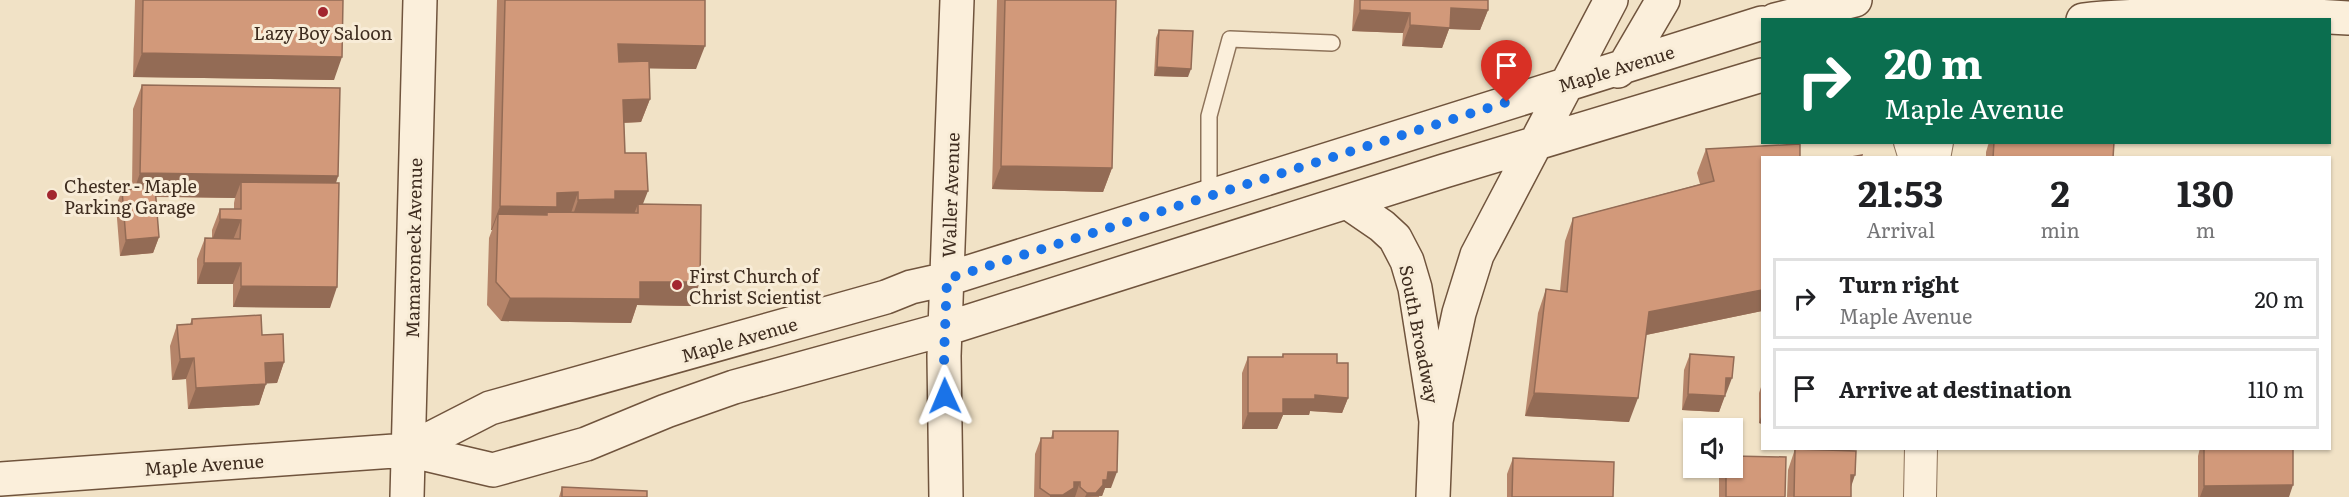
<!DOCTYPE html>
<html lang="en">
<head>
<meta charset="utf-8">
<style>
  :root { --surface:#fff; --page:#f6f6f6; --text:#202124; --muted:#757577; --line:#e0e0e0 }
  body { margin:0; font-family:Literata,serif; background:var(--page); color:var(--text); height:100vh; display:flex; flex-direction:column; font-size:22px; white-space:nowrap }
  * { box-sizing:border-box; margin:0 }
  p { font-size:20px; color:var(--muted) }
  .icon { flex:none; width:33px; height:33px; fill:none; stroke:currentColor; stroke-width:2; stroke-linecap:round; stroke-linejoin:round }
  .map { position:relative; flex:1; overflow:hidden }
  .drawer { position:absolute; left:1761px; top:156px; width:570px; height:294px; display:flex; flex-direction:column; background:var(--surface); border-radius:0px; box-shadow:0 2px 4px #0004 }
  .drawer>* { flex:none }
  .banner { position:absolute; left:1761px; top:18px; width:570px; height:126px; border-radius:0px; box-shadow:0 2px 4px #0004; background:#0b6e4f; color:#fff; overflow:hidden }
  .controls { position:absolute; left:1683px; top:418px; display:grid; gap:12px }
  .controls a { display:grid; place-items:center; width:60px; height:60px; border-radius:0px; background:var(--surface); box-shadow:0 2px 4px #0004; font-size:30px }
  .pin { position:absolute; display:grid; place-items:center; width:51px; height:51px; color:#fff; margin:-62px -26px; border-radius:50% 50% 50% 0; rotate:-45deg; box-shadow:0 0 6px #0007 }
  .pin .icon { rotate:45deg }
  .me { position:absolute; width:66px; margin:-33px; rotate:359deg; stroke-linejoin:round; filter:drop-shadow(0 0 4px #0008) }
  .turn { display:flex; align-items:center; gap:21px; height:126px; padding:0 24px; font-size:27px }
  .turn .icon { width:78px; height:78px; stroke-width:2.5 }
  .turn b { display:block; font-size:42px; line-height:51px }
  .eta { display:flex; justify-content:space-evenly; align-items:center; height:102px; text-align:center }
  .eta b { font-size:36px; font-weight:700; line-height:42px }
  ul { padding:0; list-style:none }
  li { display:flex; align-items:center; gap:18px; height:81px; margin:0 12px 9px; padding:0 12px; border:3px solid var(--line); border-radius:0px }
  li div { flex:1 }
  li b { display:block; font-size:22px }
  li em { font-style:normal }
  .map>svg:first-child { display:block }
</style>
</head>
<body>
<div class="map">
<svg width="2349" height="497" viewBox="0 0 2349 497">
  <rect width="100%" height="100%" fill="#f1e2c6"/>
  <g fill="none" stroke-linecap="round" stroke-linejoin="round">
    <g stroke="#8e735a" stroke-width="18">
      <path id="lane" d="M1209,196V116L1230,39L1332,43"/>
    </g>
    <g stroke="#8e735a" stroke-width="34">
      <path id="street" d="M1910,142L1915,158
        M1934,158L1937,142
        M1920,497L1921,448"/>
    </g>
    <g stroke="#70543d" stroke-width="36">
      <path id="secondary" d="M1775,20L1855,0
        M2083,20C2115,16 2147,16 2179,15C2236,14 2292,14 2349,18
        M1618,71L1625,65L1663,0
        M1347,202L1382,226L1395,238L1407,261L1415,288L1436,421L1433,497
        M1436,421L1459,313L1477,255L1611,0
        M408,450L490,408L886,297L911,287L947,279L1762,23
        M0,479L408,450L493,470L586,444L666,411L734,387L945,329L1444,171L1762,75
        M407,497L420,0
        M946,497L944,356L957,0"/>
    </g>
    <use href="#lane" stroke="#fbefdb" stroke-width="15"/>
    <use href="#street" stroke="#fbefdb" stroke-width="32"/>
    <use href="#secondary" stroke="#fbefdb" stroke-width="33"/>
  </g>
  <path fill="#b58469" d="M135,0H343L334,80L133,77Z
    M497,0H705L696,69L649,68L650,99L641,122L624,123L625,153L643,204L691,306L637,305L631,323L501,321L487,305L489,238L492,230H491Z
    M997,0H1116L1112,168L1103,192L992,189Z
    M1354,0H1488V10L1480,30L1449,29L1442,48L1402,46L1403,33L1352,31Z
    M1159,30L1188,77L1154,76L1156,38Z
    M142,85L338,176L336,183L330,308L233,307V284H197V259L205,238H212V230L220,209H234V203L235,198L156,197L159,237L153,253L120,256L116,206L122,190L132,189L133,109Z
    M1989,142H2114L2113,158H1986V152Z
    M1706,149L1762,311L1646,335L1629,422L1525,416L1538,313L1546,289L1560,291L1565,241L1573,218L1700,184L1697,173Z
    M192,319L262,335L284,362L277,383H266L259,405L188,409L186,379L172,380L170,346L177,325L190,324Z
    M1283,354L1337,363L1348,398L1342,413L1310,411L1309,415H1283L1277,429H1242V373L1248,357H1282Z
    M1690,354L1726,394H1725L1719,412L1682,410L1684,370Z
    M1762,384V424L1759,423V393Z
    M1053,431L1111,488H1105L1102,496H1099V497H1034L1035,454L1041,438H1051Z
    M2200,448H2293L2289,497H2198V456Z
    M1795,449L1851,486V497H1787L1788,470Z
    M1513,458L1613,497H1507V474Z
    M1722,468H1732L1785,497H1719V477Z
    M562,487L647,497H559Z"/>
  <path fill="#936b55" d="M1451,8L1488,10L1480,30L1449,29L1442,48L1402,46L1410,25Z
    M1360,10L1410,13L1403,33L1352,31Z
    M618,44L705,46L696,69L609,68Z
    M142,53L342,57L334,80L133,77Z
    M1157,67L1191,69L1188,77L1154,76Z
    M650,99L641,122L615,123L623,100Z
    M1001,166L1112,168L1103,192L992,189Z
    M140,173L338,176L330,200L241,182L235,198L132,196Z
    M615,191H648L639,214L638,204L634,214L570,224L578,200Z
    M578,192L570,216L547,215V212L541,230L498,214L492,230H491L500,206L557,193Z
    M220,219L241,220L233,240H212Z
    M159,237L153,253L120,256L126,240Z
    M204,263H241L233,284H197Z
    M640,282H700L691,306L637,305L631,323L501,321L510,298Z
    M241,286L337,287L330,308L233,307Z
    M1762,290V311L1641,336L1649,312Z
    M194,358L186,379L172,380L180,359Z
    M284,362L277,383L258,384L265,363Z
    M1726,378H1732L1726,394L1720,393Z
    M266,384L259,405L188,409L196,388Z
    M1534,393L1638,398L1629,422L1525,416Z
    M1688,394L1725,396L1719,412L1682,410Z
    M1315,395L1348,398L1342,413L1310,411L1309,415H1283L1277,429H1242L1248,413L1283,399Z
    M1762,414V424L1759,423Z
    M1108,472H1117L1111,488H1105L1102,496L1085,497L1087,493L1103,480Z
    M1851,475H1855L1848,496Z
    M1074,482H1080L1075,497H1050V495Z
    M2293,485L2289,497H2200L2204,486Z"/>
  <path fill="#d2997a" stroke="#936b55" stroke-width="1.5" d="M143,0H343L342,57L142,53Z
    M505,0H705V46L618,44L619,62L649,61L650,99L623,100L625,153H646L648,191H615V199L578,200V192L557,193V207L500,206Z
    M1005,0H1116L1112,168L1001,166Z
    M1360,0H1488V10L1451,8L1450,28L1410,25V13L1360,10Z
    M1159,30L1193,31L1191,69L1157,67Z
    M142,85L340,88L338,176L140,173Z
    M1994,142H2114L2113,158H1993Z
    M1800,144V158H1762V290L1649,312L1638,398L1534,393L1546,289L1567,292L1573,218L1714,181L1706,149Z
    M1862,155L1861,158H1846Z
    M241,182L339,183L337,287L241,286V263H204L205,238L240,239L241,220L220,219V209H241Z
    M155,187L159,237L126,240L122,190Z
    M638,204L701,205L700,282H640V299L510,298L496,282L498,214L547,215V212L638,213Z
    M261,315L262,335L283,334L284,362L265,363L266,384L196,388L194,358L180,359L177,325L192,324V319Z
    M1283,354H1337V363H1348V398L1315,395V399H1283V413H1248V357H1283Z
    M1690,354L1734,357L1732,378H1726L1725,396L1688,394Z
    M1053,431H1118L1117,472H1108L1107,480H1103V485L1096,493H1087L1080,487V482H1074V488L1063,495H1050L1040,488L1041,438H1053Z
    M2204,448H2293V485L2204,486Z
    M1795,449L1856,451L1855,475H1851V497H1794Z
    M1732,456L1786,457L1785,497H1726V468H1732Z
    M1513,458L1614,462L1613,497H1512Z
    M562,487L647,491V497H562Z"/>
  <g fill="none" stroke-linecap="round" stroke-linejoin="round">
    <path stroke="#1a73e8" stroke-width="10" stroke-dasharray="0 18" d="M945,396L944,356L947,279L1507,102"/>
  </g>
  <g fill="#a2262f" stroke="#f8ecd7" stroke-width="2">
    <circle cx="323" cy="12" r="6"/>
    <circle cx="52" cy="195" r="6"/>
    <circle cx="677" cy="285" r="6"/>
  </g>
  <g text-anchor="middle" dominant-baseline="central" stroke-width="6" stroke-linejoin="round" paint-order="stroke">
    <g font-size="18" fill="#3e2c1f" stroke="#f8ecd7" text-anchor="start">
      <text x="323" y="32" text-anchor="middle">Lazy Boy Saloon</text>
      <text x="64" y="185">Chester - Maple<tspan x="64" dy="21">Parking Garage</tspan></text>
      <text x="689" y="275">First Church of<tspan x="689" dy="21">Christ Scientist</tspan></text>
    </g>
    <g font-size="18" fill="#3e2c1f" stroke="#f8ecd7">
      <text transform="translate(1616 68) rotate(-17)">Maple Avenue</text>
      <text transform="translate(950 195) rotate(-88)">Waller Avenue</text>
      <text transform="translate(413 248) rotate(-89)">Mamaroneck Avenue</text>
      <text transform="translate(1420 334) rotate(79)">South Broadway</text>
      <text transform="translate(739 339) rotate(-16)">Maple Avenue</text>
      <text transform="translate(204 464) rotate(-4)">Maple Avenue</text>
    </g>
  </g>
</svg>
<div class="controls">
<a><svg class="icon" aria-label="sound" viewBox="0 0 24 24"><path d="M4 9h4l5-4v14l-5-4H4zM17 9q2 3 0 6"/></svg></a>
</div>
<div class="pin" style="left:1507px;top:102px;background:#d93025"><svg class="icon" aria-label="arrive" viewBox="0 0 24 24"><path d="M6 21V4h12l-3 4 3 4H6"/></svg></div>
<svg class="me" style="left:945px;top:396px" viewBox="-20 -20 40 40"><path d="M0-17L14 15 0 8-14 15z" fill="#1a73e8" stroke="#fff" stroke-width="4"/></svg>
<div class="banner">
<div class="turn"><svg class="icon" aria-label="right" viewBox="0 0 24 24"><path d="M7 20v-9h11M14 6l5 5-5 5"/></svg><div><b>20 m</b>Maple Avenue</div></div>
</div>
<section class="drawer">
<div class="eta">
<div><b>21:53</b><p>Arrival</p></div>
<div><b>2</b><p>min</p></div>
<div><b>130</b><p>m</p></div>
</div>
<ul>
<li><svg class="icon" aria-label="right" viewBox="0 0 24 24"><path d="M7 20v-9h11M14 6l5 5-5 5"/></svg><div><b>Turn right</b><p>Maple Avenue</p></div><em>20 m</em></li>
<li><svg class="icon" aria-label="arrive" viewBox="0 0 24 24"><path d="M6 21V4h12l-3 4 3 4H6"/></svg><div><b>Arrive at destination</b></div><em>110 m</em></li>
</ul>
</section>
</div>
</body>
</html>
